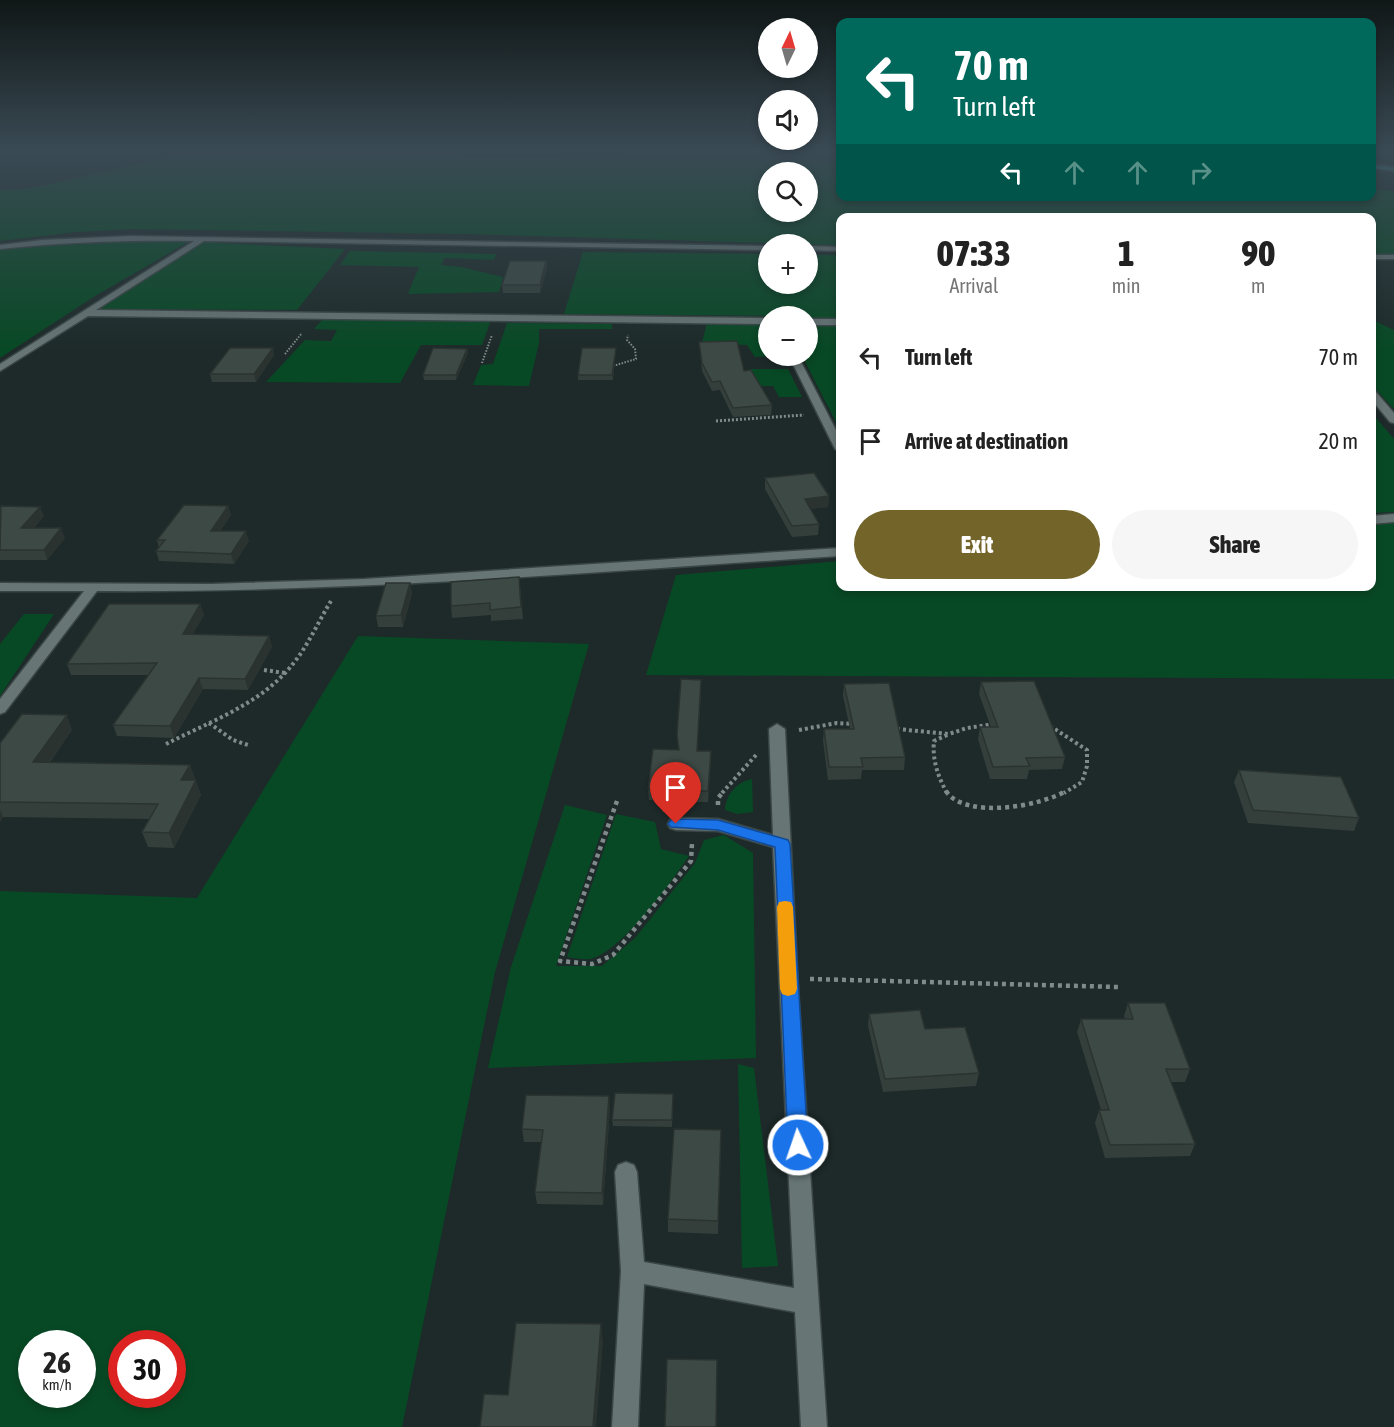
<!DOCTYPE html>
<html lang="en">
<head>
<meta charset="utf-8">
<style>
  :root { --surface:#fff; --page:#f6f6f6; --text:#222; --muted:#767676; --accent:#73642a }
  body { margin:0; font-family:"Asap Condensed",sans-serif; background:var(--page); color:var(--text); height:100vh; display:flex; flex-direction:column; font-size:22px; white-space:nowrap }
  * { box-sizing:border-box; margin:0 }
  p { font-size:20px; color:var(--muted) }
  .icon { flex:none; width:33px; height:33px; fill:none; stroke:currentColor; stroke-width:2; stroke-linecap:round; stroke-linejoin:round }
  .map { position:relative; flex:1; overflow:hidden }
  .drawer { position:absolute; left:836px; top:213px; width:540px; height:378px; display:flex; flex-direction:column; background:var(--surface); border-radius:12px; box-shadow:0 3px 9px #0003 }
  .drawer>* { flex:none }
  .top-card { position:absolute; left:836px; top:18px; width:540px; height:183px; border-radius:12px; box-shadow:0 3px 9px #0003; background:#00695c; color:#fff; overflow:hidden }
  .needle { width:39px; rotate:5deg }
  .buttons { position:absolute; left:758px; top:18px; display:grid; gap:12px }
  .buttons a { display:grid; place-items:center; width:60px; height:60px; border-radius:50%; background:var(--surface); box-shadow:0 3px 9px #0003; font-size:30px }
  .speed { position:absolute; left:18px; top:1330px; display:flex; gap:12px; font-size:30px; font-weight:700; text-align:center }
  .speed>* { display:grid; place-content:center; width:78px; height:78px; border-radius:50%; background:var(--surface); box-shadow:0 3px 9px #0003; line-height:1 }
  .speed small { font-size:15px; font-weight:400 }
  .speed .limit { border:9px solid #d22; background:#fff; color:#111 }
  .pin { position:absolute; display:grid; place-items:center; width:51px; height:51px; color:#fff; margin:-62px -26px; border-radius:50% 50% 50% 0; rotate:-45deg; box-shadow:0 0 6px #0007 }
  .pin .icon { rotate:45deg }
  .me { position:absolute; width:66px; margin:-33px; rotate:357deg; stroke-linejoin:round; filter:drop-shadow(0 0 4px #0008) }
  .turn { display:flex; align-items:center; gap:21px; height:126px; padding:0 18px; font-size:27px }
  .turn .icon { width:78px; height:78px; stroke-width:2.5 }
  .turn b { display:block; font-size:42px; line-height:51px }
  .lanes { display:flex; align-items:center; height:57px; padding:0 18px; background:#0003; justify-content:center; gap:30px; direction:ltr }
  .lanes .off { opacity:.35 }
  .eta { display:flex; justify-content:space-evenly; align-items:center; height:102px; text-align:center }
  .eta b { font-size:36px; font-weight:800; line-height:42px }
  .button { display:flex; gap:12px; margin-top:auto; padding:12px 18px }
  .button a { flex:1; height:69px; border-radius:36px; background:var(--accent); color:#fff; font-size:24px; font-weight:800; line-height:69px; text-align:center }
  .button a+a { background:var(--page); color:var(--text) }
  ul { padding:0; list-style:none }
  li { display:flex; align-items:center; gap:18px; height:84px; padding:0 18px }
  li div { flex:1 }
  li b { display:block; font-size:22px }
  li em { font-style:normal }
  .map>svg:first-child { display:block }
</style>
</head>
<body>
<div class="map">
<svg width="1394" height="1427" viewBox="0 0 1394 1427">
  <rect width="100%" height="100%" fill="#1d2a29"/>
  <path fill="#084925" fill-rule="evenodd" d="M185,154L840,162V196H1371V189L1394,191V256L1371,255V218H840V245L467,234L132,229L76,232L0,241V190L32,188ZM768,172H807V212H768Z
    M154,241H190L95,296L0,358V250L41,246Z
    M198,242L345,249L297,310L91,309Z
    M350,251L496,254L494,260L445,258L441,265L461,267L503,277L499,292L408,294L419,267L340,265Z
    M583,252L768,254V284H807V255H840V319L807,318V316L564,314Z
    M323,319L491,320L482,345H421L400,383L266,382L305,340L331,341L337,330L314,329Z
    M1371,319L1394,330V409L1371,384Z
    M707,322L768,324V356H778L755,357L747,345L702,343Z
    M507,323L612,324V329H539V343L529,386L473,385L481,365L493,364Z
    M807,326H840V430L802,356H807Z
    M749,369H788L802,397H779L773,386H758Z
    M1371,412L1394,439V512L1371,513Z
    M1394,519V679L646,675L676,575L840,561V586H1371V520Z
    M24,614H54L0,696V644Z
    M358,636L589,644L495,972L402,1427H0V891L197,898ZM32,1344H82V1395H32ZM122,1344H172V1395H122Z
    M752,779L753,812L737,814L725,810C726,794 737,782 752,779Z
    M565,805L607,815L556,966H602L635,938L695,863L704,840L724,835L753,853L756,1058L488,1068L511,967Z
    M616,814L655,822L661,849L689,856C671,882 622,952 590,959C584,960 574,958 567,957Z
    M738,1064L754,1068L778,1266L742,1268Z"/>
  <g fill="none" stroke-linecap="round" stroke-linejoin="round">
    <g stroke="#3a4545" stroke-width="3">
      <path id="minor" d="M130,236L768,246V250L204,241L96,310L768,318V324L88,316L0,371V364L194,241C129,240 64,242 0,249V245L42,240Z
        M807,246L840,247V251L807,250Z
        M1371,255H1394V259H1371Z
        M807,319H840V325H807Z
        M789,356H798L840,438V452L835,449Z
        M1371,390L1375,391L1394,413V423L1390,422L1371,399Z
        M1394,514V522L1371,524V516Z
        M840,548V556C592,572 345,593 97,591L5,712L0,714V699L84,591H0V583L211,584L364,579Z
        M777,724L785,729L798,988L827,1427H801L795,1312L644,1284L638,1427H612L621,1271L615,1172L618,1165L626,1162L634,1165L637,1172L644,1262L794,1288L773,847L718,831L676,830L670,828L668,824L670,820L676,818L718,819L773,835L769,729Z"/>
    </g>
    <g stroke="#3a4545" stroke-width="4">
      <path id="trunk" d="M1371,164L1394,167V171L1371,168Z"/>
    </g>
    <path stroke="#808a8a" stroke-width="2" stroke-dasharray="1.5 1.5" stroke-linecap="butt" d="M285,354L302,333
      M482,363L492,335
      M613,366L636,359L635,349L627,340L628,335"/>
    <path stroke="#808a8a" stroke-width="3" stroke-dasharray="2 2" stroke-linecap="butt" d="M716,421L804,415"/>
    <path stroke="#808a8a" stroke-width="4" stroke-dasharray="3 3" stroke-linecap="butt" d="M264,670L285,673
      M209,723L233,740L248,745
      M1050,726L1087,750V766L1082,782L1064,793
      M897,729L949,734L967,728L995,724
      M799,730L837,723L853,724
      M166,744C209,722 261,704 292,665C308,646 318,622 331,601
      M722,793L756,755
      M947,793C938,777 932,759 934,741L949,734"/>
    <path stroke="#808a8a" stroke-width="4.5" stroke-dasharray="4 4" stroke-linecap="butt" d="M946,791C965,820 1041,806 1066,791
      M617,801L560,961L592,964L613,955L691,861L692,843
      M718,805V798L724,791
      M810,979L1118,987"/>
    <use href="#minor" fill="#677575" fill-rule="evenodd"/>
    <use href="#trunk" fill="#53b0c0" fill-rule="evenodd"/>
  </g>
  <path fill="#343f3b" d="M1371,150H1394V155L1371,152Z
    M546,261L547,268L540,293H503L502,285Z
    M699,342L744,371L772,405L771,415L733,417L720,390L712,391L702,371Z
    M616,348L613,380H578V375Z
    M467,349L468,353L456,380H424L423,375Z
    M274,355L256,382H212L210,374Z
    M765,478L829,496L828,507L810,509L819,524L818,535L792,537L765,489Z
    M228,506L231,515L220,531L249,541L234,564L159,561L156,551L159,548L157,540Z
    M0,507L44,516L34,528L65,538L47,560H0Z
    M519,577L523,619L491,621V615L452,618L451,606Z
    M410,583L412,594L403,627H378L376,616Z
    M200,604L204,615L192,635L269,636L272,647L248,690L203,689L174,738L117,736L113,725L149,675H71L67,664Z
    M981,682L1065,757L1062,769L1029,770L1027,779H990L978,739L980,727H991L979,694Z
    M844,684L905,757L904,770H862L861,779L828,780L823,741L824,729H850L843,696Z
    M701,691L697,751H711L708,802H688L687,812H662V801L649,800L648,789L678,750L677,734Z
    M72,730L50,762L190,765L195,779L194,780L201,795L174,848L148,847L142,832L150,819L3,817L0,822V743Z
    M1239,770L1359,818L1354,831L1248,823L1234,782Z
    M1128,1003L1190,1069L1185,1082H1171L1195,1144L1190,1156L1105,1158L1095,1123L1099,1110H1101L1077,1032L1081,1019H1125L1124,1016Z
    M869,1014L925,1029L979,1073L976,1086L883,1092L868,1026Z
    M673,1094L672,1127L613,1126L612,1120Z
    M610,1109L603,1205L537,1204L535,1192L541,1142H524L522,1129Z
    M721,1130L718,1234L668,1232V1219Z"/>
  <path fill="#2b3330" d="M546,261L547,268L540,293V285Z
    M273,348L274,355L256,382L254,374Z
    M616,348V352L613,380L612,375Z
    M467,349L468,353L456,380V375Z
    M829,496L828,507L804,510L805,499Z
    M228,506L231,515L213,540L211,531Z
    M40,507L44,516L25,538L21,528Z
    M61,528L65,538L47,560L44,550Z
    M246,531L249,541L234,564L231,554Z
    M410,583L412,594L403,627L401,615Z
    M200,604L204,615L186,645L183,634Z
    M269,636L272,647L248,690L245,679Z
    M199,678L203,689L174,738L170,726Z
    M67,715L72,730L39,776L33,762Z
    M711,751V762L708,802V791Z
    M190,765L195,779L186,795L181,780Z
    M196,780L201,795L174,848L169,833Z
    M0,810L3,817L0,822Z
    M609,1096L610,1109L603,1205L602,1193Z
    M601,1324L603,1342L596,1427H593Z"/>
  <path fill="#3d4945" stroke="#2b3330" stroke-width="1.5" d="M510,261H546L540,285H502Z
    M737,341L744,371L751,370L772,405L733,408L720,381L712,382L702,363L699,342Z
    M230,348H273L254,374H210Z
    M433,348L467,349L456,375H423Z
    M582,348H616L612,375H578Z
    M814,473L829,496L805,499L819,524L792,526L765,478Z
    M184,505L228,506L211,531H246L231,554L156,551L165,540H157Z
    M1,506L40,507L21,528H61L44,550H0Z
    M519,577L521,607L490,610V603L451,606V582Z
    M386,583H410L401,615L376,616Z
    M109,604H200L183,634L269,636L245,679L199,678L170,726L113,725L157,663L67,664Z
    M681,679L701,680L697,751H711L708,791H688L687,801L662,800L663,790L648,789L653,749L679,750L677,734Z
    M1034,681L1065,757L1026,758L1030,766L993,767L980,727H998L981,682Z
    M889,683L905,757L861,758L863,767H829L824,729H854L844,684Z
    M22,714L67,715L33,762L190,765L181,780H196L169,833L142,832L158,804L0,802V743Z
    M1239,770L1341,777L1359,818L1253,810Z
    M1128,1003H1165L1190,1069H1166L1195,1144L1110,1145L1099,1110H1109L1081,1019H1133Z
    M920,1010L925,1029L965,1027L979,1073L885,1079L869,1014Z
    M615,1093L673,1094L672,1120H612Z
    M526,1095L609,1096L602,1193L535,1192L543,1130L522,1129Z
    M674,1129L721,1130L718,1221L668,1219Z
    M516,1323L601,1324L593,1427H480L484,1394L508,1395Z
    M667,1359L717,1360L716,1427H665Z"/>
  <linearGradient id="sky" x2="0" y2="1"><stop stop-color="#101717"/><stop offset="0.43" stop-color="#3a4a54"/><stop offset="1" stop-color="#3a4a54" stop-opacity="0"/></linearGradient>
  <rect width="1394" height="350" fill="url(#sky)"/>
  <path fill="#1a73e8" stroke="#114b97" stroke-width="1.5" d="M676,819L718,820L788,840L790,844L808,1145L805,1151L798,1154L791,1151L788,1145L775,847L718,830L671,827L668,824L671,820Z"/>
  <path fill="#f59e0b" d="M785,901L791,902L793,907L797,989L795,994L788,996L782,994L780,989L777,907L779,902Z"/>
</svg>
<div class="buttons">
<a><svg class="needle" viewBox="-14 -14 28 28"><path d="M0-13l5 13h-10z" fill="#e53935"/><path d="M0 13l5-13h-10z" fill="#767676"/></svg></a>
<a><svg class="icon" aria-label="sound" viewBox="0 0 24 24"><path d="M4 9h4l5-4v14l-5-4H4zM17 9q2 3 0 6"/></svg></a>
<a><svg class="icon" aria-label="search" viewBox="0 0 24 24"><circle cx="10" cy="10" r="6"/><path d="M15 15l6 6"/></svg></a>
<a>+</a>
<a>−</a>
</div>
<div class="speed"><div>26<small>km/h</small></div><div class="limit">30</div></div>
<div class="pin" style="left:676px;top:824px;background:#d93025"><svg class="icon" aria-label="arrive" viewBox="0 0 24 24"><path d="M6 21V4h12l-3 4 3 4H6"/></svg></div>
<svg class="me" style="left:798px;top:1145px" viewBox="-20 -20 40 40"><circle r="17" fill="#1a73e8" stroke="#fff" stroke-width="3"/><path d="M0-11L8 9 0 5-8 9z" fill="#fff"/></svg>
<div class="top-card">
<div class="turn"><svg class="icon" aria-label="left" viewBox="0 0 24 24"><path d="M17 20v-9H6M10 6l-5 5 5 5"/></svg><div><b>70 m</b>Turn left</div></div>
<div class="lanes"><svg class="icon" aria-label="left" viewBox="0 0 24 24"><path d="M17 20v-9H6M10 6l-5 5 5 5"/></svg><svg class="icon off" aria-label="ahead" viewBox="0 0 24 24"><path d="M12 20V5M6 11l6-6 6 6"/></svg><svg class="icon off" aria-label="ahead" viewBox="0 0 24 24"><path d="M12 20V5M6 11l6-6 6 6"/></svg><svg class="icon off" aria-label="right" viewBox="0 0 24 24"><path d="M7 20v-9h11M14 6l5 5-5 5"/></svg></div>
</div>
<section class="drawer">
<div class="eta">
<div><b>07:33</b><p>Arrival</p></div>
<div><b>1</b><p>min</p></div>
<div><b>90</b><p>m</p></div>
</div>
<ul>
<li><svg class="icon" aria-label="left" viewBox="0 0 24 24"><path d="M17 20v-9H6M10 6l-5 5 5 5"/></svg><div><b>Turn left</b></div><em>70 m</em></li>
<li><svg class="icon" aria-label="arrive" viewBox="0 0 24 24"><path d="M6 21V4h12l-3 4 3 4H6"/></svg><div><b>Arrive at destination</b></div><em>20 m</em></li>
</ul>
<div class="button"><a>Exit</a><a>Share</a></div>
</section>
</div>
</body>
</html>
